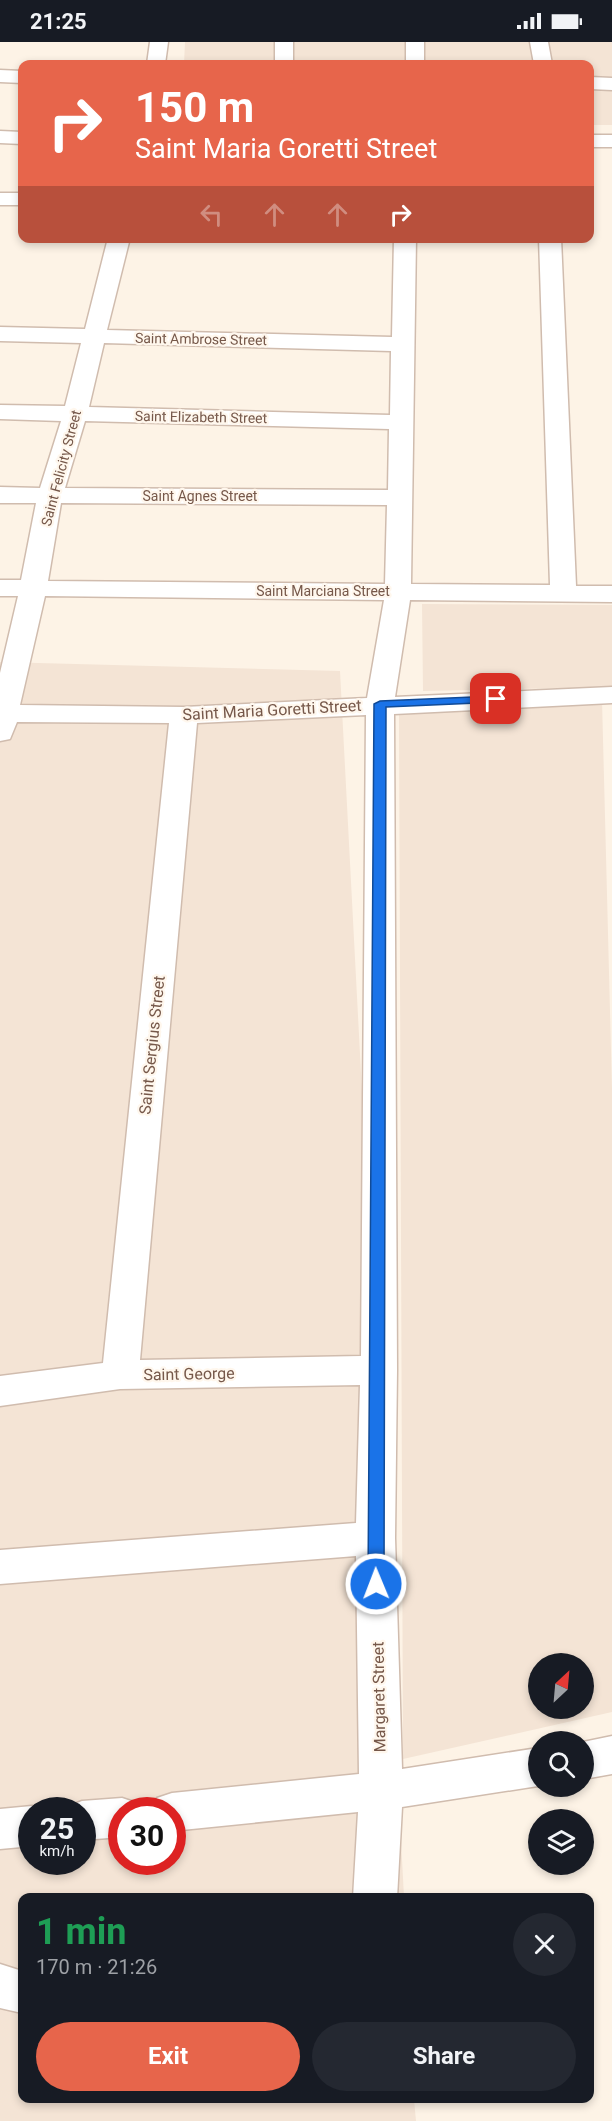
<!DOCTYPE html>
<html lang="en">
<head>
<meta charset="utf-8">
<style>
  :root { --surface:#171b24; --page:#242831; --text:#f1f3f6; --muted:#9ea1a6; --accent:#e7654b }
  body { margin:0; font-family:Roboto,sans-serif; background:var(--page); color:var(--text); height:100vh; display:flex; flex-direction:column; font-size:22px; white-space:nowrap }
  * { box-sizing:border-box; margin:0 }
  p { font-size:20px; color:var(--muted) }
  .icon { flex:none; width:33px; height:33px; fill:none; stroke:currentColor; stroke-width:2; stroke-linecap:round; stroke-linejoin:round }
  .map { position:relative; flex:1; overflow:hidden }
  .drawer { position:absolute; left:18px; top:1851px; width:576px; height:210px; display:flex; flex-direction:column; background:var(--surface); border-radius:12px; box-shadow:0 3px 9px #0003 }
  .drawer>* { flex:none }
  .hud { position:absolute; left:18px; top:18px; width:576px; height:183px; border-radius:12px; box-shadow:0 3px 9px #0003; background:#e7654b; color:#fff; overflow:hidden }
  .needle { width:39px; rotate:26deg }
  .tools { position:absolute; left:528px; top:1611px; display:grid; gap:12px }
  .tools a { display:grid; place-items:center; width:66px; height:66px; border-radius:50%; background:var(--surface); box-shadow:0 3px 9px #0003; font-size:30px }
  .speed { position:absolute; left:18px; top:1755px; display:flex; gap:12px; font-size:30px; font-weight:700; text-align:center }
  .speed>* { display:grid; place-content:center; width:78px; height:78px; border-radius:50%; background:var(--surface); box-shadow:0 3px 9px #0003; line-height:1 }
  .speed small { font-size:15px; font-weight:400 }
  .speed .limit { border:9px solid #d22; background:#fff; color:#111 }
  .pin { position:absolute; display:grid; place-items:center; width:51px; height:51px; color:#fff; margin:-26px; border-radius:12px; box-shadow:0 3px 9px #0006 }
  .me { position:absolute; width:66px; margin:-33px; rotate:359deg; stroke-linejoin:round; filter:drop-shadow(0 0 4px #0008) }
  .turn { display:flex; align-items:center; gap:21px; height:126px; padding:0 18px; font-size:27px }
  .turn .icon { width:78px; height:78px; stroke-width:2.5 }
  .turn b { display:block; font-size:42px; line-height:51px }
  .lanes { display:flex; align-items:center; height:57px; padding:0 18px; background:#0003; justify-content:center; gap:30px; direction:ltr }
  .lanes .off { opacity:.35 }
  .round { display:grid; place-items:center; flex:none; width:63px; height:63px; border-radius:32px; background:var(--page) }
  .summary { display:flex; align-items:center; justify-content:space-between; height:102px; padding:0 18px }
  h1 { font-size:36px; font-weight:700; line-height:45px; color:#1e9e55 }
  .action { display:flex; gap:12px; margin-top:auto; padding:12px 18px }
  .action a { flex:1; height:69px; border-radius:36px; background:var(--accent); color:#fff; font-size:24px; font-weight:700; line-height:69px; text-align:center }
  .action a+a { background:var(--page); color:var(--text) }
  .status { display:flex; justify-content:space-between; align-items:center; height:42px; padding:0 30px; background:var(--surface); direction:ltr }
  .status svg { height:16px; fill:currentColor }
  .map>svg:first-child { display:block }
</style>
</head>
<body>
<div class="status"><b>21:25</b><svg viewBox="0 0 49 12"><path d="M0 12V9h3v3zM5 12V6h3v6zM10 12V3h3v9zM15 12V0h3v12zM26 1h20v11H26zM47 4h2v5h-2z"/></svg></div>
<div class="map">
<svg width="612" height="2079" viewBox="0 0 612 2079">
  <rect width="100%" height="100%" fill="#fdf3e6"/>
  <path fill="#f4e4d5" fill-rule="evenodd" d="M185,0H612V83H590V22H184Z
    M422,562L612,563V645L423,649Z
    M0,620L340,629L404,1855L22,1856V2056L414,2057L416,2079H0ZM32,1768H82V1820H32ZM122,1768H172V1820H122Z
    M602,658L612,1047V1670L403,1717L399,670ZM538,1622H584V1666H538Z"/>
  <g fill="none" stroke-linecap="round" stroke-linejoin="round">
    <g stroke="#d0bcae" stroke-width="3">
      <path id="street" d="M150,0H168L165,22H147Z
        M275,0H293V22H275Z
        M406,0H424V22H406Z
        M530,0H548L552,22H534Z
        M0,28L22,29V41L0,40Z
        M590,35L612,36V48L590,47Z
        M0,89L22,90V102L0,101Z
        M590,93H612V105H590Z
        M0,151H22V163H0Z
        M108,196H130L107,288L392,295L394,196H416L411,542L550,543L539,196H561L576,544H612V560L410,558L395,655L612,645V661L394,672L397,1328L395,1496L402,1727L538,1706V1744L402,1765L397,1856H353L358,1770L172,1789V1768H151L157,1756L172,1751L359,1732L356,1514L0,1542V1508L356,1481L360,1343L120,1347L0,1364V1334L103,1321L169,681L17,680L10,697L0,699V631L18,554H0V538H21L36,461H0V445L40,446L61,379L0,377V363L65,364L81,301L0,299V285L85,287ZM104,301L391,309L390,373L89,365ZM85,379L389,387L388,448L65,446ZM61,461L387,463L385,542L48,539ZM45,554L384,558L367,656L184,665L20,663ZM366,673L361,1314L140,1318L197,681Z
        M612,1694V1732L584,1737L583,1700Z
        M122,1756L137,1761L141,1768H122V1795L82,1798V1768H65L67,1765L82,1759Z
        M32,1764L43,1768H32V1804L0,1807V1767Z
        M0,1922L22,1929V1971L0,1966Z"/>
    </g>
    <use href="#street" fill="#fff" fill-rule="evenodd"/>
  </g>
  <path fill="#1a73e8" stroke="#114b97" stroke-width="1.5" d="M496,654L502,657L500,660L386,665L384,1542L382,1547L376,1549L370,1547L368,1542L374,662L380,659Z"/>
  <g text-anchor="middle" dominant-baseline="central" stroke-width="4.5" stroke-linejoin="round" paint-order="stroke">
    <g font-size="14" fill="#76584a" stroke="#fff7ed">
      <text transform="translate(201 297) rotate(1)">Saint Ambrose Street</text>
      <text transform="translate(201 375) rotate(1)">Saint Elizabeth Street</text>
      <text transform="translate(61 426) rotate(-75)">Saint Felicity Street</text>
      <text x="200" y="454">Saint Agnes Street</text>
      <text x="323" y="549">Saint Marciana Street</text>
    </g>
    <g font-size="16" fill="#76584a" stroke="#fff7ed">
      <text transform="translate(272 668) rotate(-3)">Saint Maria Goretti Street</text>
      <text transform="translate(152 1003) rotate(-84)">Saint Sergius Street</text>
      <text transform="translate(189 1332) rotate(-1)">Saint George</text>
      <text transform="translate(379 1655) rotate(-91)">Margaret Street</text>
    </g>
  </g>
</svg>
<div class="tools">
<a><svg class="needle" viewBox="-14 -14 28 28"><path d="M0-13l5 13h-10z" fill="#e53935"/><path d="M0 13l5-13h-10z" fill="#9ea1a6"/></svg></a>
<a><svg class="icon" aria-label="search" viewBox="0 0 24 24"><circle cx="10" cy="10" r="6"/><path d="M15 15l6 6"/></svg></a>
<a><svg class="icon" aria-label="layers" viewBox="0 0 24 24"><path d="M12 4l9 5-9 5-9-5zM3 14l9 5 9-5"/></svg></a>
</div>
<div class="speed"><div>25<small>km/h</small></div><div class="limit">30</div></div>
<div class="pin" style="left:496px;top:657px;background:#d93025"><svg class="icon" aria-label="arrive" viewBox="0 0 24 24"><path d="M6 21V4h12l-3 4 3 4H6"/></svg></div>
<svg class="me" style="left:376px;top:1542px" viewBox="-20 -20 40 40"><circle r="17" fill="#1a73e8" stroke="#fff" stroke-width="3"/><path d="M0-11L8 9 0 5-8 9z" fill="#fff"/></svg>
<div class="hud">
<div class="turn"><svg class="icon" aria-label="right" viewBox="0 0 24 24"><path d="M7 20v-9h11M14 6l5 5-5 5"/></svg><div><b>150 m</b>Saint Maria Goretti Street</div></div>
<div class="lanes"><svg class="icon off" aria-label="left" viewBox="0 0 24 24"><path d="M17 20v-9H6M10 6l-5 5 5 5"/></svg><svg class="icon off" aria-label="ahead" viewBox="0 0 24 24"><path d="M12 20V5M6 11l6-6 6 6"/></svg><svg class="icon off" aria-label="ahead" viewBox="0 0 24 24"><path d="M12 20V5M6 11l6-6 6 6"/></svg><svg class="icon" aria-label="right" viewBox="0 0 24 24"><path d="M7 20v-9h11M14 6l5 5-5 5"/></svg></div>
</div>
<section class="drawer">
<div class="summary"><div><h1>1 min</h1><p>170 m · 21:26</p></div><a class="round"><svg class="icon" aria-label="close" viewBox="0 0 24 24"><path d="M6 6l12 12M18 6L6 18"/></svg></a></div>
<div class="action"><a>Exit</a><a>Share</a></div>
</section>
</div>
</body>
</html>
